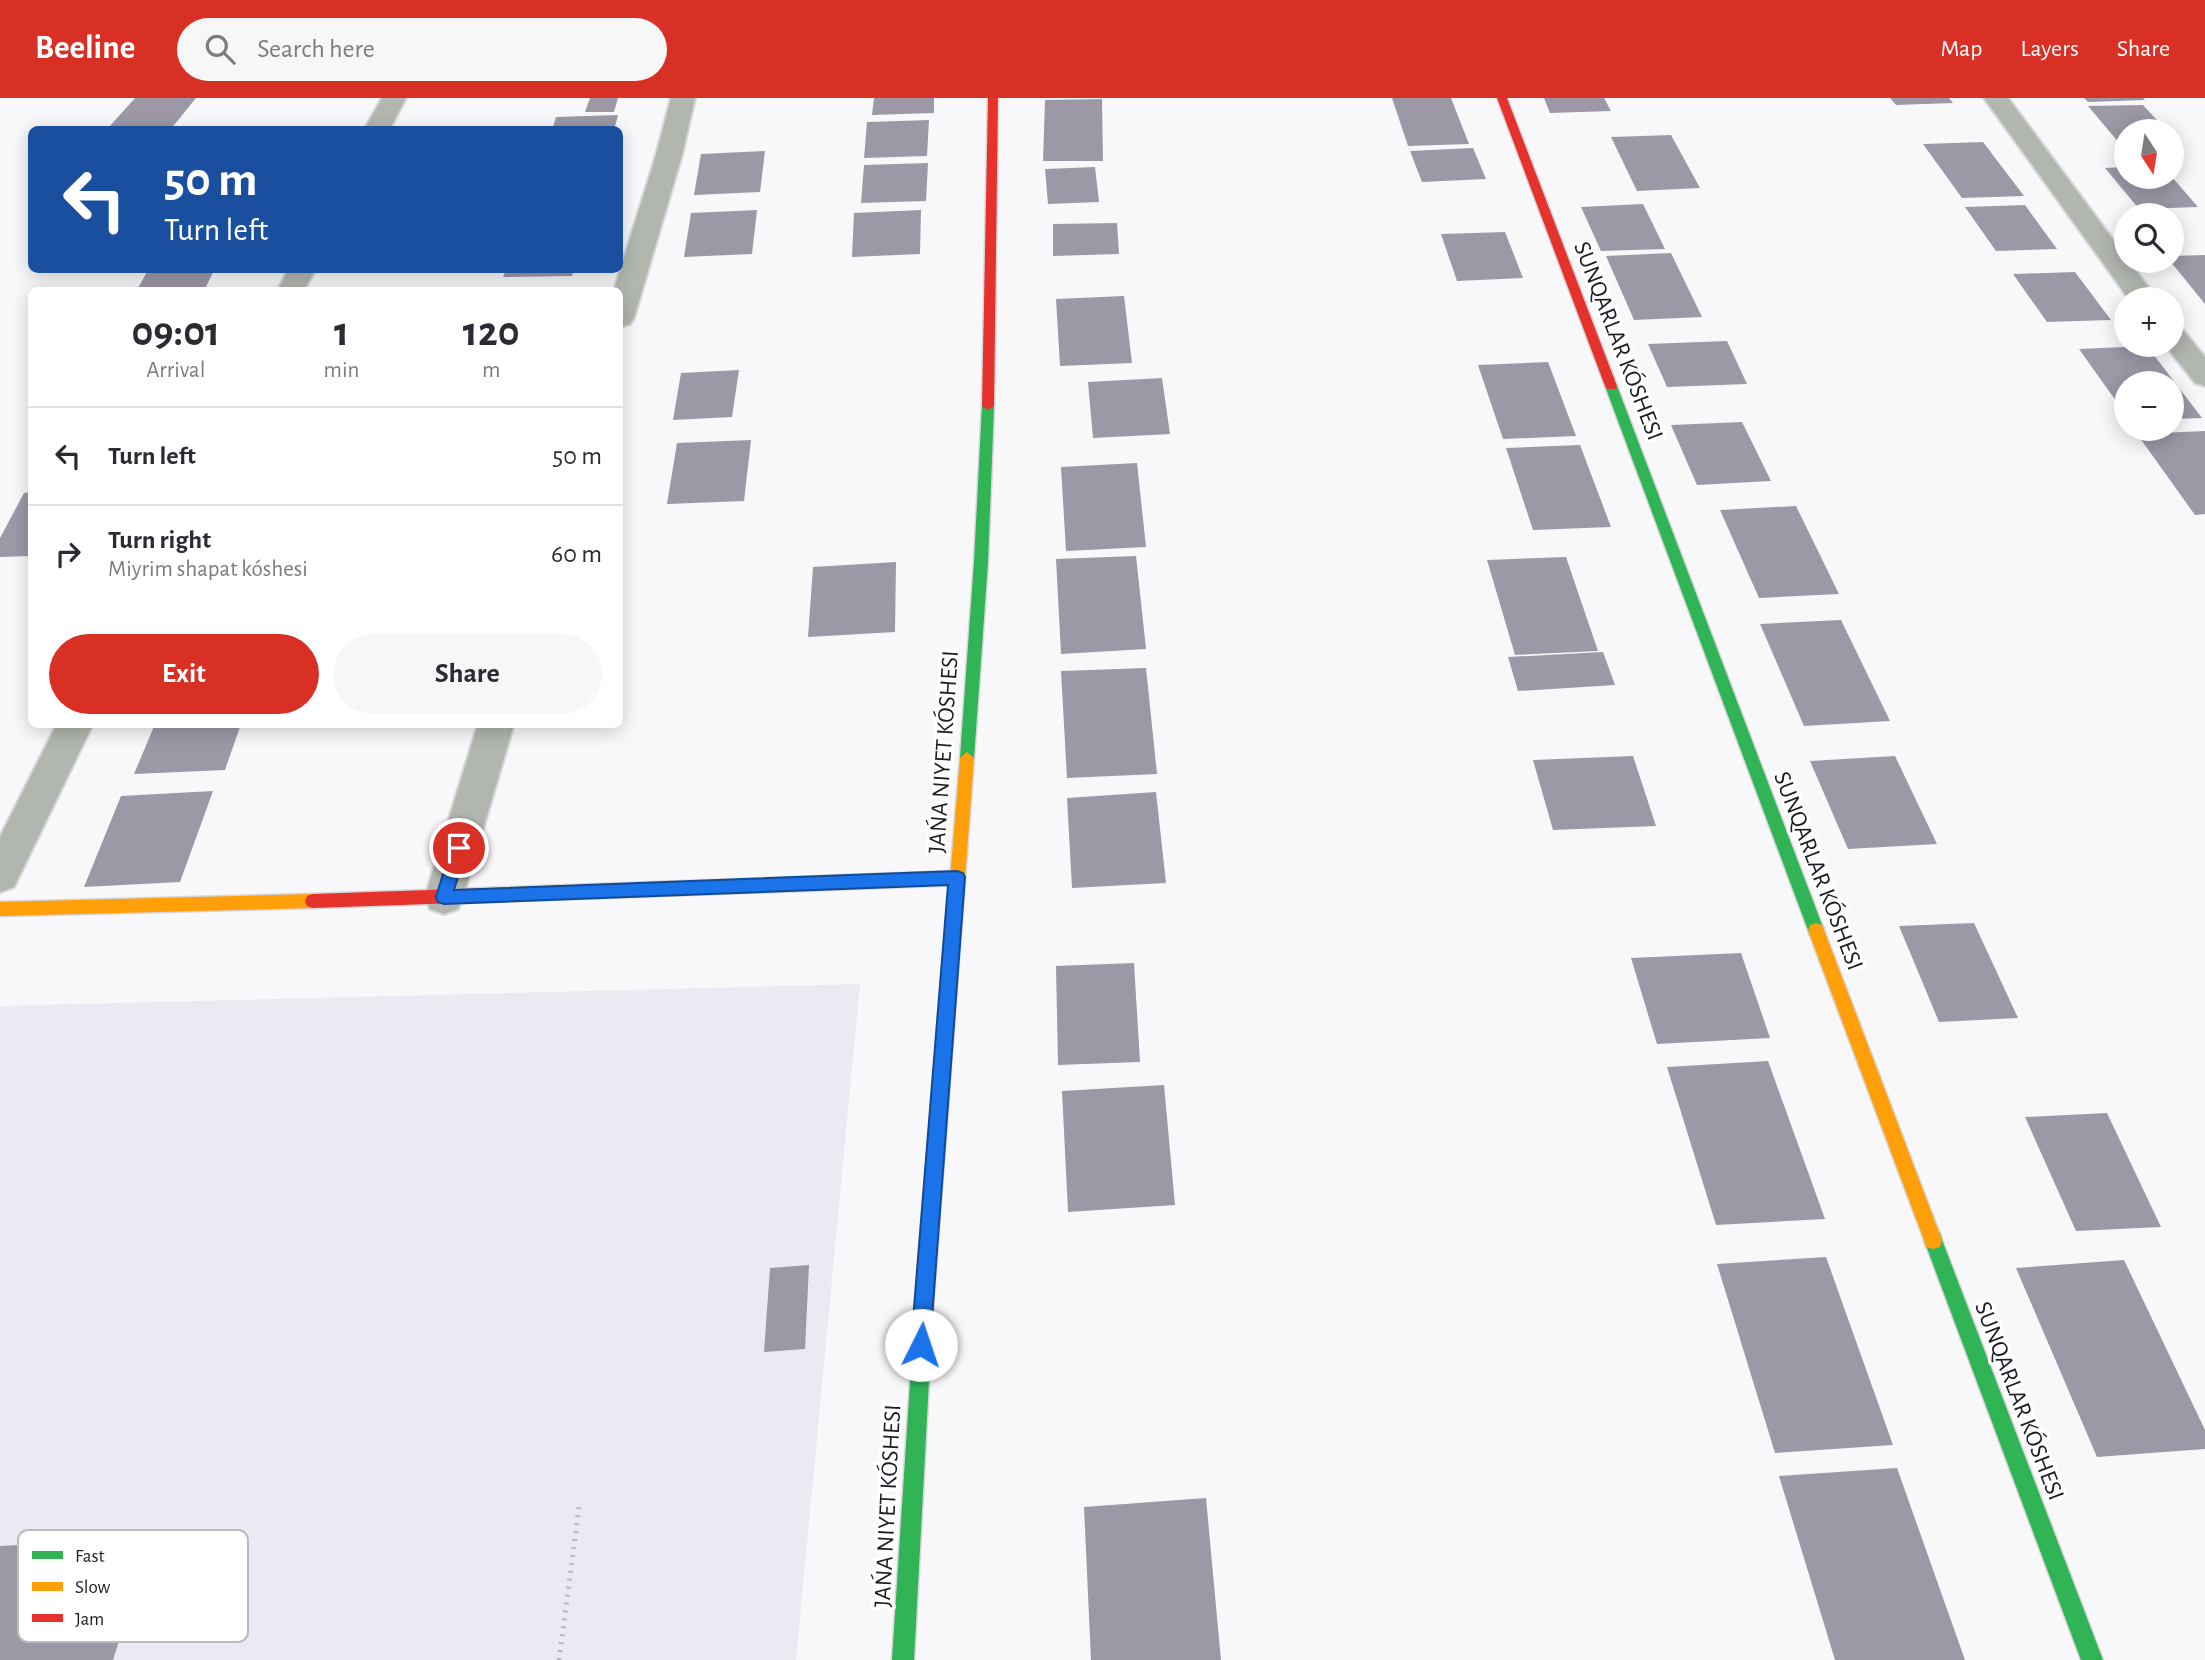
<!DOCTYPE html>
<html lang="en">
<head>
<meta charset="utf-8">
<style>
  :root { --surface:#fff; --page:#f7f7f7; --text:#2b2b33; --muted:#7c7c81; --line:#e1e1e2; --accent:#d93025 }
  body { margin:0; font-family:"Alegreya Sans",sans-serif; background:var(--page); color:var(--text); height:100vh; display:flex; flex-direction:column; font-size:26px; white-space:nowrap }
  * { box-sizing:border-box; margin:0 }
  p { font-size:23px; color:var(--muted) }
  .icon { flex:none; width:38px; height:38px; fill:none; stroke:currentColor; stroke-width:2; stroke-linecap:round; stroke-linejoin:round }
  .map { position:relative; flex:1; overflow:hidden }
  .panel { position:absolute; left:28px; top:189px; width:595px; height:441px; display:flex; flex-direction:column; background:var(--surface); border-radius:10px; box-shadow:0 4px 18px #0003 }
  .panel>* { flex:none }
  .guide { position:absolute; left:28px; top:28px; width:595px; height:147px; border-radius:10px; box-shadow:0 4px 18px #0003; background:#1a4fa0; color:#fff; overflow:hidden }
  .needle { width:46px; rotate:168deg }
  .tools { position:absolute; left:2114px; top:21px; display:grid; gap:14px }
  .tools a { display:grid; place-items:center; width:70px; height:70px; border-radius:50%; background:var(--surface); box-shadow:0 4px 18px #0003; font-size:35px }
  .pin { position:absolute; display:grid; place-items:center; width:60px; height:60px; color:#fff; margin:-30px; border:4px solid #fff; border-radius:50%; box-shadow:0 2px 7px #0007 }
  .me { position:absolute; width:77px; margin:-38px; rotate:4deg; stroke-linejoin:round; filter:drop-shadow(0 0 5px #0008) }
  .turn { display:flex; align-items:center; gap:24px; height:147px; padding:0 21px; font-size:32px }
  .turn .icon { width:91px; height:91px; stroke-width:2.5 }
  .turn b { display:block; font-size:49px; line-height:60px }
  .eta { display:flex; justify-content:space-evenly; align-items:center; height:119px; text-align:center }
  .eta b { font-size:42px; font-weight:600; line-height:49px }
  .action { display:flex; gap:14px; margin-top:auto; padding:14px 21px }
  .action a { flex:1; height:80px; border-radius:42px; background:var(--accent); color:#fff; font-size:28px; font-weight:600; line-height:80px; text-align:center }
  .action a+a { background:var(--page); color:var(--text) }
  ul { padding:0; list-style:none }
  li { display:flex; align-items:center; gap:21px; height:98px; padding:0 21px; border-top:2px solid var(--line) }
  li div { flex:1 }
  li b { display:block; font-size:26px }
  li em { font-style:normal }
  header { display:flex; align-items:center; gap:42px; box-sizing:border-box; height:98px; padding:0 35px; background:var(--accent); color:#fff }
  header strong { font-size:33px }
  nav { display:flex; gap:38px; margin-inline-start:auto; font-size:24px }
  .search { width:490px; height:63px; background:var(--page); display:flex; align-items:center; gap:18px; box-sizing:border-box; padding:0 24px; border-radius:38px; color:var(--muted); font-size:26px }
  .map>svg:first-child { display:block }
</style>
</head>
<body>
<header>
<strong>Beeline</strong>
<div class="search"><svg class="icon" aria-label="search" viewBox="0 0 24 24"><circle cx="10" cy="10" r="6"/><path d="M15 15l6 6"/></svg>Search here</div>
<nav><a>Map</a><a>Layers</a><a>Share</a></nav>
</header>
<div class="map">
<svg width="2205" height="1562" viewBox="0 0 2205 1562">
  <rect width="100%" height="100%" fill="#f8f8fb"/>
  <path fill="#ebeaf3" d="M860,886L796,1562H0V908Z"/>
  <path fill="#9c98a6" d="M135,0H196L170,32L109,29Z
    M590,0H618L614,14H585Z
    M874,0H934V15L872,17Z
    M1392,0H1451L1469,46L1408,48Z
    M1544,0H1604L1611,13L1550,15Z
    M1890,0H1949L1953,5L1896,7Z
    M2084,0H2143L2145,2L2088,4Z
    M1102,1L1103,63H1043L1045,2Z
    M2143,7L2167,33H2126V46H2120L2088,8Z
    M618,17L614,32H552L556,19Z
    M929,22L927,58L864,60L867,24Z
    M1671,37L1700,90L1637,93L1611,39Z
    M1983,44L2024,98L1962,100L1923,46Z
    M1473,50L1486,81L1422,84L1410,53Z
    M765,53L760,94L694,97L701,56Z
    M928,65L926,103L861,105L864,67Z
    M1095,69L1099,104L1048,106L1045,71Z
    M2126,69V79H2172L2198,109L2139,111L2105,70Z
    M1643,106L1665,151L1601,153L1581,109Z
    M2025,107L2057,151L1996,153L1965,109Z
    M757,112L752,156L684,159L691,115Z
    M921,112L920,156L852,159L854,115Z
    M1117,125L1119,156L1053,158V126Z
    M1505,134L1523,180L1457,183L1441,136Z
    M1671,155L1702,219L1634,222L1606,158Z
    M2205,157V206L2170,163L2172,158Z
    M148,172H214L205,191L137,192Z
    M506,172H574L572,178L503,179Z
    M2075,174L2111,222L2047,224L2013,176Z
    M1124,198L1132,265L1060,268L1056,201Z
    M1727,243L1747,286L1667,289L1648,246Z
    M2147,248L2202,320L2172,321V285H2126V317L2079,251Z
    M1548,264L1576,338L1503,341L1478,267Z
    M739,272L732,319L673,322L681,275Z
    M1162,280L1170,336L1093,340L1088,284Z
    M1742,324L1771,383L1697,387L1671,327Z
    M2205,333V416L2195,417L2137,336Z
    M751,342L744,403L667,406L677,345Z
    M1580,347L1611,429L1533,432L1506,350Z
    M1137,365L1146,449L1066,453L1061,369Z
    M32,394V458L0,459V440L24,395Z
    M1796,408L1839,496L1759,500L1720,412Z
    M1136,458L1146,551L1061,556L1056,461Z
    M1566,459L1598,553L1515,557L1487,462Z
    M896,464L895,534L808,539L813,469Z
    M1841,522L1890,623L1804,628L1760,526Z
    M1603,554L1615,587L1518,593L1508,559Z
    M1146,570L1157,676L1067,680L1061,573Z
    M155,626H241L225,672L134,676Z
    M1633,658L1656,728L1553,732L1533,662Z
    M1895,658L1937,746L1848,751L1810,663Z
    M213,693L180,784L84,789L121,698Z
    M1156,694L1166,785L1072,790L1067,700Z
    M1974,825L2018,920L1939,924L1899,828Z
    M1741,855L1770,940L1657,946L1631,860Z
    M1134,865L1140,964L1058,967L1056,868Z
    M1768,963L1825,1121L1716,1127L1667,969Z
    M1164,987L1175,1107L1068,1114L1062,993Z
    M2107,1015L2161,1129L2076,1133L2025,1019Z
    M1826,1159L1893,1347L1775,1355L1717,1166Z
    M2124,1162L2205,1332V1351L2097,1359L2016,1170Z
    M809,1167L805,1251L764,1254L770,1170Z
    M1897,1370L1965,1562H1835L1779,1378Z
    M1206,1400L1221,1562H1091L1084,1409Z
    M151,1440L113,1562H0V1448Z"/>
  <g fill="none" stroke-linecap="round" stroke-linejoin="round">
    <g stroke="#d6d5d8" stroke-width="4">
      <path id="street" d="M382,0H406L389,32H364Z
        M671,0H695L682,57L634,220L630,226L620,229V192H614L656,57Z
        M1984,0H2008L2157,201H2129Z
        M288,172H315L304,192H278Z
        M2172,228L2182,231L2205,259V288L2195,285L2165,247H2172Z
        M57,626H93L14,789L0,794V739Z
        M478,626H514L463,799L458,811L444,816L430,811L425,799Z"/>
    </g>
    <g stroke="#d6d5d8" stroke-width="3">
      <path id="fast" d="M1611,284L1617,288L1824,832L1822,837L1816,839L1810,837L1808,832L1605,288Z
        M988,304L994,308L988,464L974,660L967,666L960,660L974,464L982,308Z
        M957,773L963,775L965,780L963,785L957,787L772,794L766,792L764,787L766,782L772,780Z
        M1933,1133L1940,1135L1942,1142L2103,1562H2081L1924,1142L1926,1135Z
        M924,1199L931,1201L933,1208L914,1562H892L915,1208L917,1201Z"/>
    </g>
    <g stroke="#d6d5d8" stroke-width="3">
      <path id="slow" d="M967,654L974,660L933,1208L931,1215L924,1217L917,1215L915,1208L960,660Z
        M313,796L319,798L321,803L319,808L313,810L0,818V804Z
        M1816,825L1822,827L1824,832L1942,1142L1940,1149L1933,1151L1926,1149L1924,1142L1808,832L1810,827Z"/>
    </g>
    <g stroke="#d6d5d8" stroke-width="3">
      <path id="jam" d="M988,0H998L994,308L988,312L982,308Z
        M1497,0H1507L1617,288L1615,291H1607L1605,288Z
        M772,780L778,782L780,787L778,792L772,794L313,810L307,808L305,803L307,798L313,796Z"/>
    </g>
    <path stroke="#b7bab6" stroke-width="5" stroke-dasharray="2 6" stroke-linecap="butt" d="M559,1562L579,1409"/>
    <use href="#street" fill="#b1b6ae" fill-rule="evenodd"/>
    <use href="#fast" fill="#30b455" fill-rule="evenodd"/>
    <use href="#slow" fill="#ff9f0a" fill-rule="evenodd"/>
    <use href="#jam" fill="#e5322d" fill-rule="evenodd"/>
  </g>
  <path fill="#1a73e8" stroke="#114b97" stroke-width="2" d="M459,743L464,745L467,750L454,792L957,773L963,775L965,779L930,1247L928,1254L921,1257L914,1254L911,1247L948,787L444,806L438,804L436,799L451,750L453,745Z"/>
  <g text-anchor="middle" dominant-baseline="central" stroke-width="7" stroke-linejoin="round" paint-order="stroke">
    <g font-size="24" fill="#1d1b25" stroke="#fff">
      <text transform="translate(1618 243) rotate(69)">SUNQARLAR KÓSHESI</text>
      <text transform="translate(944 654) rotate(-86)">JAŃA NIYET KÓSHESI</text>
      <text transform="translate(1818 773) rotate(69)">SUNQARLAR KÓSHESI</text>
      <text transform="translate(2019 1303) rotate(69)">SUNQARLAR KÓSHESI</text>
      <text transform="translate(888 1408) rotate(-87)">JAŃA NIYET KÓSHESI</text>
    </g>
  </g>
  <rect x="18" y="1432" width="230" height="112" rx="10" fill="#fff" stroke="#bbbbbe" stroke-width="2"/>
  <rect x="32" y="1453" width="31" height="8" fill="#30b455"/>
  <rect x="32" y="1484" width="31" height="9" fill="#ff9f0a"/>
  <rect x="32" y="1516" width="31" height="8" fill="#e5322d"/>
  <g font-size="19" fill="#1d1b25">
    <text x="75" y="1464">Fast</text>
    <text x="75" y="1495">Slow</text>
    <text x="75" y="1527">Jam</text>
  </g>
</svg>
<div class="tools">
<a><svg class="needle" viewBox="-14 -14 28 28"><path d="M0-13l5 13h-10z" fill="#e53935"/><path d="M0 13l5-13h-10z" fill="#7c7c81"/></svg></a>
<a><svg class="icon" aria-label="search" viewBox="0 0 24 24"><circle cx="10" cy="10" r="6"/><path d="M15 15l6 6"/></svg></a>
<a>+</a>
<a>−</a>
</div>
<div class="pin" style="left:459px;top:750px;background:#d93025"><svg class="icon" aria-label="arrive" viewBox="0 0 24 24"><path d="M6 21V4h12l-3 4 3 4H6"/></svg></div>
<svg class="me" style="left:921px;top:1247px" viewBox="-20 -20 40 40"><circle r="19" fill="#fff"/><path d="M0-13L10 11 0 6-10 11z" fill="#1a73e8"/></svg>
<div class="guide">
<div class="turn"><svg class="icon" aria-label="left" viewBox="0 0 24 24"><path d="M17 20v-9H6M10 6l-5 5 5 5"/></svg><div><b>50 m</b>Turn left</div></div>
</div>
<section class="panel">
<div class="eta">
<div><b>09:01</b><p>Arrival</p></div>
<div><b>1</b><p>min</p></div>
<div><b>120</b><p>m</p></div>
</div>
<ul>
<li><svg class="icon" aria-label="left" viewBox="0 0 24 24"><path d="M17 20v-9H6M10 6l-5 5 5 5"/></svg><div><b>Turn left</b></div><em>50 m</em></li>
<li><svg class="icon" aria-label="right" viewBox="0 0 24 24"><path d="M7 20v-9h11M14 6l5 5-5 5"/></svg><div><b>Turn right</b><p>Miyrim shapat kóshesi</p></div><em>60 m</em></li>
</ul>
<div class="action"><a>Exit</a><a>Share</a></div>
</section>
</div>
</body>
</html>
